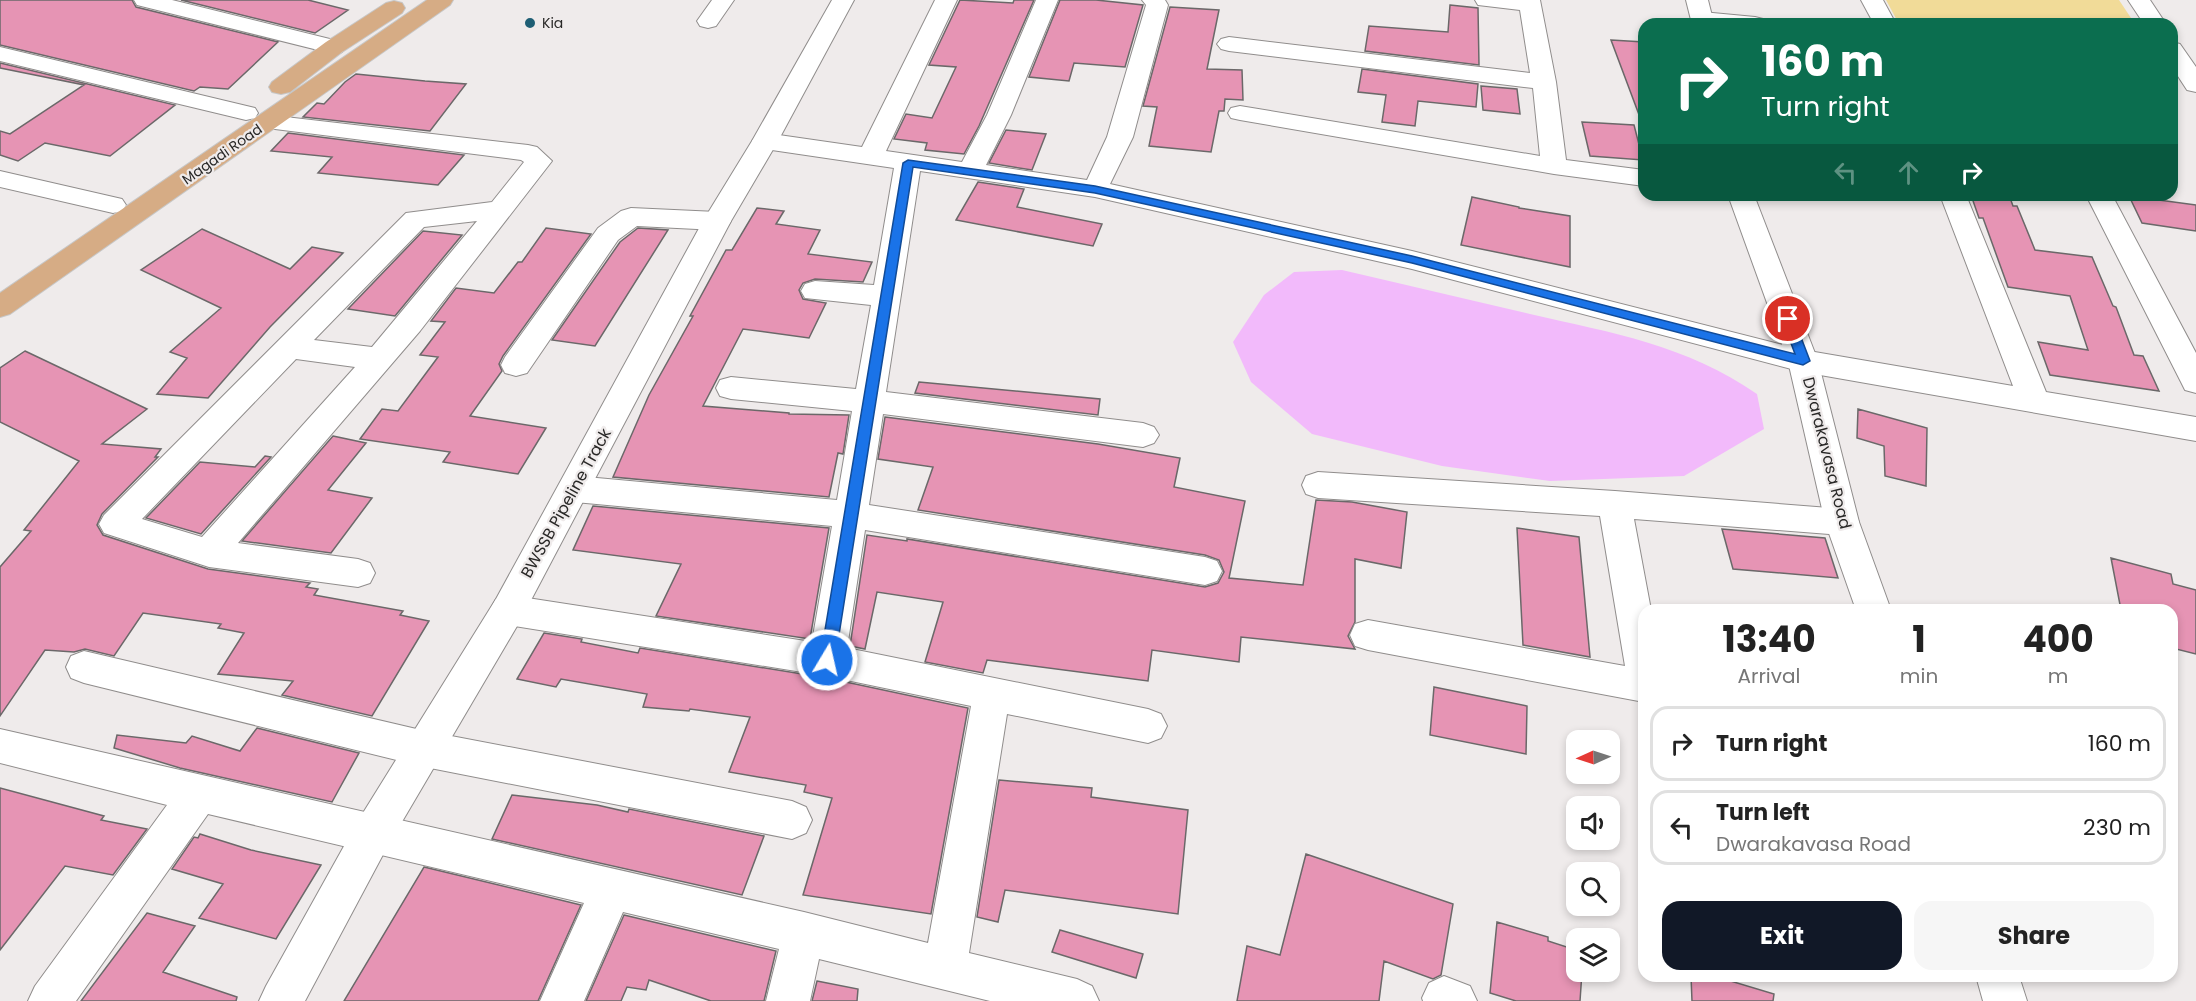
<!DOCTYPE html>
<html lang="en">
<head>
<meta charset="utf-8">
<style>
  :root { --surface:#fff; --page:#f6f6f6; --text:#222; --muted:#767676; --line:#e0e0e0; --accent:#111827 }
  body { margin:0; font-family:Poppins,sans-serif; background:var(--page); color:var(--text); height:100vh; display:flex; flex-direction:column; font-size:22px; white-space:nowrap }
  * { box-sizing:border-box; margin:0 }
  p { font-size:20px; color:var(--muted) }
  .icon { flex:none; width:33px; height:33px; fill:none; stroke:currentColor; stroke-width:2; stroke-linecap:round; stroke-linejoin:round }
  .map { position:relative; flex:1; overflow:hidden }
  .details { position:absolute; left:1638px; top:604px; width:540px; height:378px; display:flex; flex-direction:column; background:var(--surface); border-radius:18px; box-shadow:0 3px 9px #0003 }
  .details>* { flex:none }
  .hud { position:absolute; left:1638px; top:18px; width:540px; height:183px; border-radius:18px; box-shadow:0 3px 9px #0003; background:#0b6e4f; color:#fff; overflow:hidden }
  .needle { width:39px; rotate:267deg }
  .controls { position:absolute; left:1566px; top:730px; display:grid; gap:12px }
  .controls a { display:grid; place-items:center; width:54px; height:54px; border-radius:12px; background:var(--surface); box-shadow:0 3px 9px #0003; font-size:30px }
  .pin { position:absolute; display:grid; place-items:center; width:51px; height:51px; color:#fff; margin:-26px; border:3px solid #fff; border-radius:50%; box-shadow:0 2px 6px #0007 }
  .me { position:absolute; width:66px; margin:-33px; rotate:9deg; stroke-linejoin:round; filter:drop-shadow(0 0 4px #0008) }
  .turn { display:flex; align-items:center; gap:21px; height:126px; padding:0 24px; font-size:27px }
  .turn .icon { width:78px; height:78px; stroke-width:2.5 }
  .turn b { display:block; font-size:42px; line-height:51px }
  .lanes { display:flex; align-items:center; height:57px; padding:0 24px; background:#0003; justify-content:center; gap:30px; direction:ltr }
  .lanes .off { opacity:.35 }
  .eta { display:flex; justify-content:space-evenly; align-items:center; height:102px; text-align:center }
  .eta b { font-size:36px; font-weight:700; line-height:42px }
  .cta { display:flex; gap:12px; margin-top:auto; padding:12px 24px }
  .cta a { flex:1; height:69px; border-radius:18px; background:var(--accent); color:#fff; font-size:24px; font-weight:700; line-height:69px; text-align:center }
  .cta a+a { background:var(--page); color:var(--text) }
  ul { padding:0; list-style:none }
  li { display:flex; align-items:center; gap:18px; height:75px; margin:0 12px 9px; padding:0 12px; border:3px solid var(--line); border-radius:18px }
  li div { flex:1 }
  li b { display:block; font-size:22px }
  li em { font-style:normal }
  .map>svg:first-child { display:block }
</style>
</head>
<body>
<div class="map">
<svg width="2196" height="1001" viewBox="0 0 2196 1001">
  <rect width="100%" height="100%" fill="#efebeb"/>
  <path fill="#f1db98" d="M1886,0H2119L2135,24H1899Z"/>
  <path fill="#f2bafb" d="M1342,270C1405,285 1467,299 1530,314C1613,333 1686,345 1757,394L1764,429L1684,476L1550,481L1442,466L1312,434L1251,382L1233,342L1264,295L1294,272Z"/>
  <path fill="#e694b4" stroke="#6b6869" stroke-width="1.5" d="M0,0H132L136,7L278,42L228,89L200,87L194,91L0,45Z
    M181,0H308L348,10L315,33Z
    M960,0L1013,3L1014,0H1034L979,126L964,154L925,150L927,143L894,139L906,114L932,118L956,67L929,65Z
    M1060,0H1096L1143,5L1125,67L1074,63L1069,81L1029,77Z
    M1450,5L1478,8L1479,65L1365,51L1369,26L1448,32Z
    M1170,7L1219,10L1207,69L1242,70L1243,100L1225,99L1224,111H1219L1211,152L1149,146L1157,107L1143,106Z
    M1611,40L1644,42V120H1641Z
    M0,63L175,105L110,156L45,143L18,161L0,155V131L10,134L84,85L0,68Z
    M1362,69L1478,84L1476,107L1418,101L1415,126L1382,122L1386,95L1358,92Z
    M356,74L425,81L466,84L430,131L303,117L317,103L324,104L345,82Z
    M1481,86L1517,89L1520,114L1483,110Z
    M1582,122L1634,125L1643,160L1590,156Z
    M1006,130L1046,134L1032,170L989,163Z
    M288,133L464,155L438,185L318,173L332,157L271,151Z
    M978,182L1024,189L1017,207L1102,224L1093,246L956,220Z
    M1971,195H2009L2013,206H2017L2035,250L2092,257L2113,306L2116,307L2134,355L2143,356L2159,391L2050,375L2038,342L2088,350L2070,296L2008,287L1983,218H1979Z
    M2129,196L2196,205V231L2142,223Z
    M1472,197L1519,207V208L1570,216V267L1461,245Z
    M757,208L784,211L776,224L820,230L808,254L872,262L863,282L815,279L803,283L799,290L803,299L826,303L809,338L743,329L703,406L789,413V414L849,415L843,454L838,453L829,497L613,477L649,395L693,316H690L726,250H732Z
    M546,228L591,234L503,356L499,364L502,371L470,416L546,428L518,474L443,462L450,452L360,439L382,409L398,411L438,357L420,355L445,322L431,321L456,288L494,293L518,262H522Z
    M638,228L668,230L595,346L552,340L620,242Z
    M202,229L290,269L312,247L343,253L270,327L208,398L157,394L187,358L170,352L221,308L141,270Z
    M423,231L462,235L395,316L348,309Z
    M25,351L147,409L102,444L161,449L155,457H158L102,514L97,525L103,535L208,569L310,583L306,587L318,589L314,595L403,611L400,615L429,621L372,716L282,695L293,681L218,674L244,633L218,628L221,624L143,613L114,656L85,649L74,652L45,650L0,716V567L31,531L24,530L79,461L0,422V368Z
    M919,382L1100,399L1098,415L915,393Z
    M1858,409L1927,428L1926,486L1885,476L1884,446L1857,438Z
    M885,417L1098,444L1180,458L1174,487L1245,501L1229,578L1303,585L1316,500L1352,502L1407,512L1401,568L1355,559V622L1348,636L1355,649L1241,637L1239,662L1152,650L1148,681L987,660L983,673L925,662L943,602L877,592L865,649L850,646L867,535L907,541V539L1205,587L1218,583L1224,572L1219,560L1205,555L918,510L933,467L878,459Z
    M333,436L366,443L328,490L372,498L331,553L242,541Z
    M265,456L271,457L201,534L146,518L200,462L255,467Z
    M593,506L829,528L810,639L656,616L681,564L573,550Z
    M1517,528L1579,537L1590,657L1523,645Z
    M1722,529L1825,538L1838,578L1733,569Z
    M2111,558L2171,574L2173,584L2196,590V654L2172,648V610H2121Z
    M544,633L582,639L581,642L638,653L640,648L827,678L968,708L931,914L803,895L832,798L804,792L806,785L729,772L750,717L690,709L689,711L643,707L647,694L561,679L556,687L517,679Z
    M1434,687L1527,706L1526,754L1430,735Z
    M257,728L359,753L332,802L180,768L114,748L117,735L186,743L192,736L240,751Z
    M999,780L1092,788L1091,797L1188,810L1178,914L1005,890L998,922L977,917Z
    M0,788L104,816L101,820L147,829L113,875L65,866L0,950Z
    M512,795L597,805L628,812L629,809L764,836L742,895L492,839Z
    M200,834L251,850L321,865L276,939L199,918L223,884L172,869L194,837L198,838Z
    M1306,854L1453,904L1441,975L1433,979L1384,961L1379,1001H1237L1247,946L1280,955Z
    M424,867L581,905L538,1001H344Z
    M147,913L195,926L163,972L237,997L236,1001H81Z
    M624,915L776,951L764,1001H711L649,980L646,990L627,987L621,1001H586Z
    M1497,922L1548,937V941L1576,950V972H1582L1580,1001H1516L1490,993Z
    M1060,930L1143,954L1136,978L1052,952Z
    M1691,976H1714L1774,994L1773,1001H1692Z
    M817,981L858,989L857,1001H812Z"/>
  <g fill="none" stroke-linecap="round" stroke-linejoin="round">
    <g stroke="#908d8c" stroke-width="2">
      <path id="minor" d="M134,0H172L342,42L346,47L342,52L334,54L137,5Z
        M712,0H734L716,26L708,28L700,26L697,21Z
        M935,0H957L886,151L962,162L987,115L1036,0H1058L1011,115L986,165L1087,180L1107,137L1146,5L1142,0H1165L1168,5L1133,137L1110,184L1412,251L1803,350L2013,386L1940,195H1966L2046,392L2196,417V441L1803,372L1412,269L1095,197L920,171L886,392L1143,423L1154,427L1159,435L1154,443L1143,447L883,414L869,505L1205,557L1217,561L1222,571L1217,581L1205,585L865,530L847,648L1148,709L1161,714L1167,726L1161,738L1148,743L1007,714L969,953L1077,979L1092,986L1099,1001H990L819,959L810,1001H766L779,949L623,912L584,1001H540L584,903L208,814L76,1001H28L35,986L167,805L0,763V729L804,912L928,943L971,706L827,676L508,625L496,621L490,610L496,599L508,595L812,642L832,526L575,502L563,498L559,489L563,480L575,476L837,500L852,411L731,399L720,396L716,388L720,380L731,377L856,389L871,305L805,298L801,291L805,284L815,281L874,285L894,168L765,149L756,146L752,141L756,136L765,133L862,147Z
        M1475,0H1540L1556,82L1566,160L1644,170V186L1554,174L1240,120L1231,118L1228,113L1231,108L1240,106L1540,156L1533,88L1229,51L1221,49L1217,44L1221,39L1229,37L1530,73L1520,10L1478,5Z
        M1861,0H1883L1896,24H1874Z
        M2128,0H2150L2166,24H2144Z
        M1702,12L1755,17L1763,19L1766,24H1694L1691,19L1694,14Z
        M2172,42L2180,44L2196,67V92L2187,90L2172,67Z
        M0,47L255,108L258,113L255,118L246,120L0,61Z
        M268,115L528,145L537,147L552,161L420,331L238,543L358,559L370,563L375,573L370,583L358,587L209,567L104,533L99,524L104,515L406,213L492,202L524,162L521,160L259,127L256,122L259,117ZM477,221L372,347L314,340L424,227ZM296,359L355,367L202,537L142,519Z
        M0,171L122,199L126,205L122,211L113,213L0,187Z
        M2086,195H2112L2196,353V393L2185,390L2181,382Z
        M631,208L717,212L727,215L731,221L727,227L717,230L637,226L618,240L527,373L516,376L505,373L501,365L505,357L598,228L621,211Z
        M1318,472L1615,491L1842,509L1854,513L1859,522L1854,531L1842,535L1634,519L1651,610H1644V702L1368,650L1355,646L1350,635L1355,624L1368,620L1625,666L1600,516L1318,498L1306,494L1302,485L1306,476Z
        M84,651L425,731L792,801L806,807L812,820L806,833L792,839L425,767L84,683L71,678L66,667L71,656Z
        M1444,976L1470,986L1477,1001H1423L1422,998L1429,983Z"/>
    </g>
    <g stroke="#908d8c" stroke-width="2">
      <path id="tertiary" d="M832,0H854L778,141L731,221L520,621L386,849L305,1001H259L266,986L358,821L496,599L703,221L752,141Z
        M1686,0H1708L1714,24H1692Z
        M1728,195H1754L1818,361L1859,522L1891,610H1856L1825,522L1788,361Z
        M1976,976H2019L2027,1001H1983Z"/>
    </g>
    <g stroke="#c7c7c7" stroke-width="2">
      <path id="primary" d="M427,0H453L450,5L10,314L0,317V293Z
        M394,1L402,3L405,8L402,13L342,52L290,92L281,94L272,92L269,87L272,82L326,42L386,3Z"/>
    </g>
    <use href="#minor" fill="#fff" fill-rule="evenodd"/>
    <use href="#tertiary" fill="#fff" fill-rule="evenodd"/>
    <use href="#primary" fill="#d6ac85" fill-rule="evenodd"/>
  </g>
  <path fill="#1a73e8" stroke="#114b97" stroke-width="1.5" d="M908,160L1095,186L1412,256L1795,354L1782,319L1788,315L1794,319L1810,361L1803,365L1412,263L1095,193L913,167L835,660L833,664L827,666L822,664L820,660L903,163Z"/>
  <circle fill="#1e5e74" stroke="#efebeb" stroke-width="2" cx="530" cy="23" r="6"/>
  <g text-anchor="middle" dominant-baseline="central" stroke-width="4.5" stroke-linejoin="round" paint-order="stroke">
    <g font-size="14" fill="#292827" stroke="#efebeb" text-anchor="start">
      <text x="542" y="23">Kia</text>
    </g>
    <g font-size="14" fill="#292827" stroke="#efebeb">
      <text transform="translate(222 154) rotate(-35)">Magadi Road</text>
    </g>
    <g font-size="16" fill="#292827" stroke="#efebeb">
      <text transform="translate(1827 453) rotate(76)">Dwarakavasa Road</text>
      <text transform="translate(566 503) rotate(-61)">BWSSB Pipeline Track</text>
    </g>
  </g>
</svg>
<div class="controls">
<a><svg class="needle" viewBox="-14 -14 28 28"><path d="M0-13l5 13h-10z" fill="#e53935"/><path d="M0 13l5-13h-10z" fill="#767676"/></svg></a>
<a><svg class="icon" aria-label="sound" viewBox="0 0 24 24"><path d="M4 9h4l5-4v14l-5-4H4zM17 9q2 3 0 6"/></svg></a>
<a><svg class="icon" aria-label="search" viewBox="0 0 24 24"><circle cx="10" cy="10" r="6"/><path d="M15 15l6 6"/></svg></a>
<a><svg class="icon" aria-label="layers" viewBox="0 0 24 24"><path d="M12 4l9 5-9 5-9-5zM3 14l9 5 9-5"/></svg></a>
</div>
<div class="pin" style="left:1788px;top:319px;background:#d93025"><svg class="icon" aria-label="arrive" viewBox="0 0 24 24"><path d="M6 21V4h12l-3 4 3 4H6"/></svg></div>
<svg class="me" style="left:827px;top:660px" viewBox="-20 -20 40 40"><circle r="17" fill="#1a73e8" stroke="#fff" stroke-width="3"/><path d="M0-11L8 9 0 5-8 9z" fill="#fff"/></svg>
<div class="hud">
<div class="turn"><svg class="icon" aria-label="right" viewBox="0 0 24 24"><path d="M7 20v-9h11M14 6l5 5-5 5"/></svg><div><b>160 m</b>Turn right</div></div>
<div class="lanes"><svg class="icon off" aria-label="left" viewBox="0 0 24 24"><path d="M17 20v-9H6M10 6l-5 5 5 5"/></svg><svg class="icon off" aria-label="ahead" viewBox="0 0 24 24"><path d="M12 20V5M6 11l6-6 6 6"/></svg><svg class="icon" aria-label="right" viewBox="0 0 24 24"><path d="M7 20v-9h11M14 6l5 5-5 5"/></svg></div>
</div>
<section class="details">
<div class="eta">
<div><b>13:40</b><p>Arrival</p></div>
<div><b>1</b><p>min</p></div>
<div><b>400</b><p>m</p></div>
</div>
<ul>
<li><svg class="icon" aria-label="right" viewBox="0 0 24 24"><path d="M7 20v-9h11M14 6l5 5-5 5"/></svg><div><b>Turn right</b></div><em>160 m</em></li>
<li><svg class="icon" aria-label="left" viewBox="0 0 24 24"><path d="M17 20v-9H6M10 6l-5 5 5 5"/></svg><div><b>Turn left</b><p>Dwarakavasa Road</p></div><em>230 m</em></li>
</ul>
<div class="cta"><a>Exit</a><a>Share</a></div>
</section>
</div>
</body>
</html>
